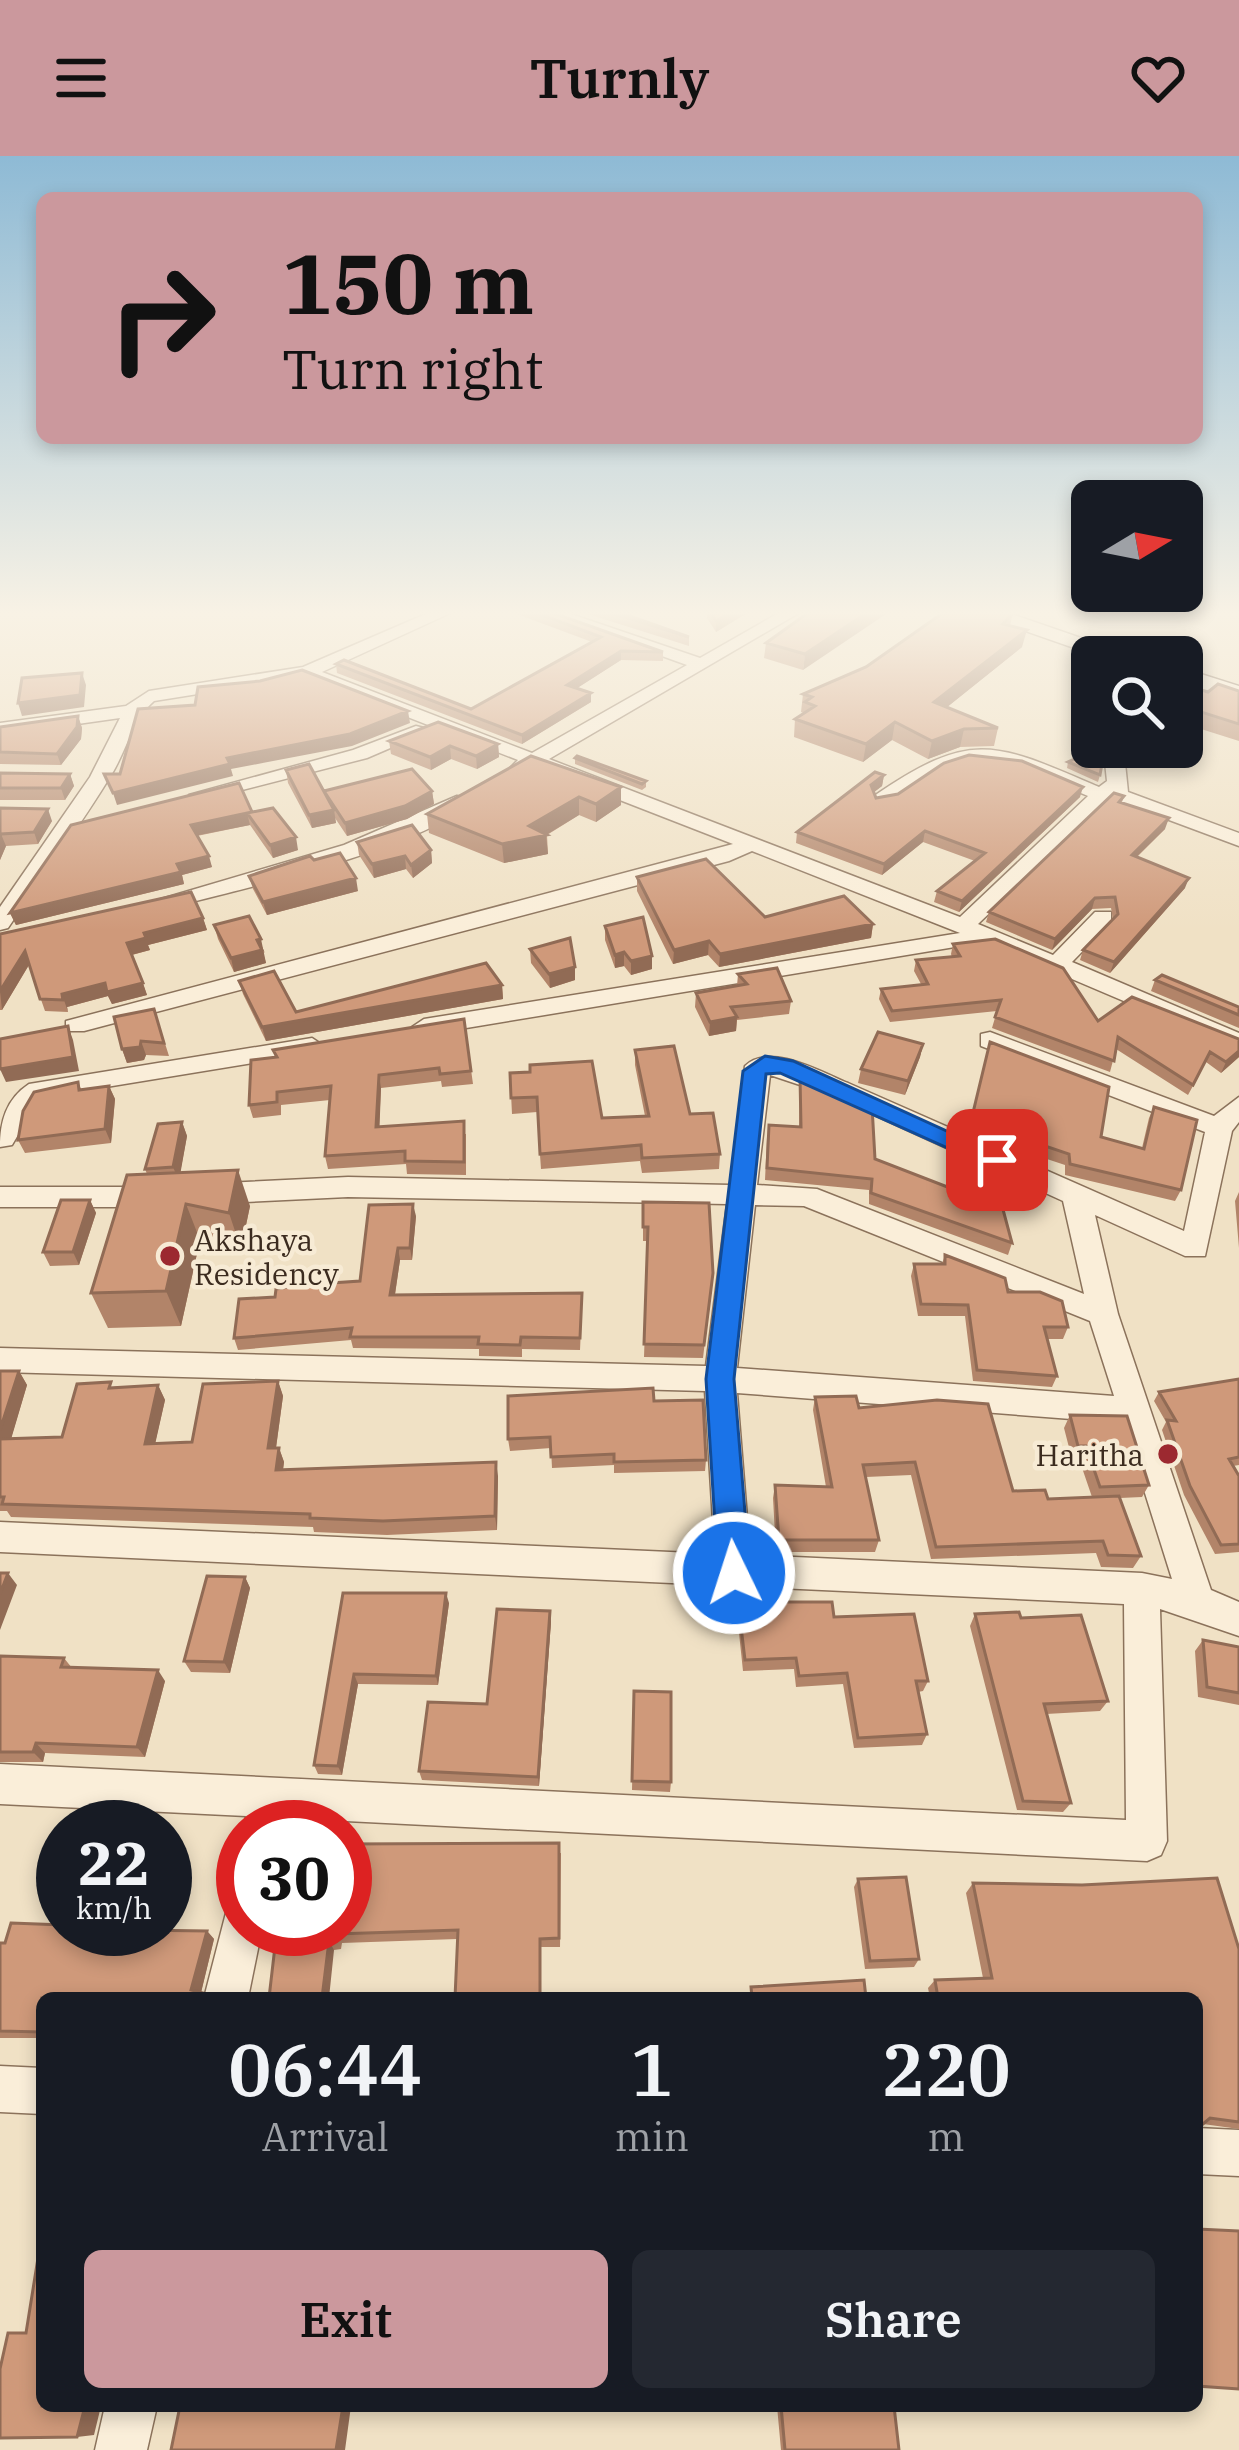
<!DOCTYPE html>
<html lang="en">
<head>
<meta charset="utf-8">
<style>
  :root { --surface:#171b24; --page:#242831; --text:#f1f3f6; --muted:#9ea1a6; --accent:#cb989d }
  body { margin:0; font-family:"IBM Plex Serif",serif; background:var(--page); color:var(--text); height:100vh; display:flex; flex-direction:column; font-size:45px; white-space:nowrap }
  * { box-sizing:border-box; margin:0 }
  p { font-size:39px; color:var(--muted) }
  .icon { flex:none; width:66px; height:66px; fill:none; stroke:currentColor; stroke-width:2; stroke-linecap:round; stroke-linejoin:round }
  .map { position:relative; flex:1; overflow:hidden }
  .panel { position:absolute; left:36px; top:1836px; width:1167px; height:420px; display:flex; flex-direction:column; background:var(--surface); border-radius:18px; box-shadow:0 6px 18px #0003 }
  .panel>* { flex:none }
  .top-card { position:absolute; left:36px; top:36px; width:1167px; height:252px; border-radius:18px; box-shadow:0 6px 18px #0003; background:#cb989d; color:#111; overflow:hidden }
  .needle { width:78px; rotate:80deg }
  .controls { position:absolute; left:1071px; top:324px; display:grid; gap:24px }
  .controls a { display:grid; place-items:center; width:132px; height:132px; border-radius:18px; background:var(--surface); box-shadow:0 6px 18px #0003; font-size:60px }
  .speed { position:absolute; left:36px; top:1644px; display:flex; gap:24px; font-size:60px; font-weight:700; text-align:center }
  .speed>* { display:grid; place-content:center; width:156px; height:156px; border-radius:50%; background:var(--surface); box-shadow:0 6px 18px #0003; line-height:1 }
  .speed small { font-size:30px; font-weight:400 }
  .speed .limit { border:18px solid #d22; background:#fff; color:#111 }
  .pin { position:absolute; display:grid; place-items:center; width:102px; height:102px; color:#fff; margin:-51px; border-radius:24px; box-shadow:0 6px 18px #0006 }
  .me { position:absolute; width:132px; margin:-66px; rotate:356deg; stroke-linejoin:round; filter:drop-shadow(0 0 9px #0008) }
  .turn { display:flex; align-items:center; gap:42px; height:252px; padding:0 48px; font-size:54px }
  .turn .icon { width:156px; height:156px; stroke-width:2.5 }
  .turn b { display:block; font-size:84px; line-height:102px }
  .eta { display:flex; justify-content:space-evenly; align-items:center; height:204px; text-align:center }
  .eta b { font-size:72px; font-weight:600; line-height:84px }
  .button { display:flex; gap:24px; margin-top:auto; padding:24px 48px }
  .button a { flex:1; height:138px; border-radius:18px; background:var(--accent); color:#111; font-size:48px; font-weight:600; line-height:138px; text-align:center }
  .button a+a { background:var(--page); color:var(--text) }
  header { display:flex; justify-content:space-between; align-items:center; height:156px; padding:0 48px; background:var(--accent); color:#111; font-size:54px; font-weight:600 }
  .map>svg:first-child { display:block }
</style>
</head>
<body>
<header><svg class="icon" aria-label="menu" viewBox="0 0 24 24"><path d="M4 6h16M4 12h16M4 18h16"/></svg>Turnly<svg class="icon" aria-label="heart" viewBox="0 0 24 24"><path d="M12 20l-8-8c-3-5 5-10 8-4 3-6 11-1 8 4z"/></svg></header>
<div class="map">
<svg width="1239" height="2294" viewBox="0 0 1239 2294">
  <rect width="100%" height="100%" fill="#f0e1c5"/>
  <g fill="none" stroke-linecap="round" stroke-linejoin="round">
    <g stroke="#8b725b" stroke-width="3">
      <path id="minor" d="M435,454H457L322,516L532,597L687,509L534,454H559L700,502L784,454H804L549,603L960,761L1088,640C1047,623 995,592 949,609C924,618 901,652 874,648V640C972,573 994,586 1099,631L1107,625L1105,606L1119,591H1138L1125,607L1128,636L1239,677V690L1110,642L978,768L1053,799L1095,756H1111V766L1072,806L1239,877V894L985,786L424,879L412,871L424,863L960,777L752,695L729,705L84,875H66V865L733,688L535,611L514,615L511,611L518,604L305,521L154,545C134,562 127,592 113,616C81,669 43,720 8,772L0,774V751L90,621L120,562L0,579V567L126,550L149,535L303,511Z
        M416,570L432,574L367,602L199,645L189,639L353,594Z
        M457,640L474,644C420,695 229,736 152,756L141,749L344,689Z
        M990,876L1214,960L1239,941V966L1232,975L1205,1100H1185L1095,1059L1118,1158L1211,1434L1239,1446V1480L1160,1453L1167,1685L1161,1699L1147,1705L286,1662L284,1671H244L246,1660L0,1648V1608L1126,1664L1124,1448L0,1396V1366L715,1398L705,1235L0,1216V1192L706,1210L727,1048L348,1041L204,1048L190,1038L204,1028L348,1021L730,1029L745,910C770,886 821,916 848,927L1184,1075L1205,976L981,890V878ZM770,919L830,939L1063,1045L1084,1138L817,1033L757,1029ZM755,1049L804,1050L1090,1165L1114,1240L737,1212ZM737,1237L1123,1267L1172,1423L1142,1417L750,1399Z
        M312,882L324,890L321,896L45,941L37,947L12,989L0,991C0,966 6,943 29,928Z
        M0,1031H156L170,1041L156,1051H0Z
        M243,1743V1773H262L248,1842H204L228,1749Z
        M0,1910L42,1912V1958L0,1956Z
        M1197,1972L1239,1974V2020L1197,2018Z
        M105,2250H157L147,2294H95Z"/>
    </g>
    <g stroke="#6d533e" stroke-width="3">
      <path id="secondary" d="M965,454H1000L1136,501H1100Z
        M1182,512L1239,530V546L1182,527Z"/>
    </g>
    <use href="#minor" fill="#faeed9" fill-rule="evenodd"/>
    <use href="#secondary" fill="#faeed9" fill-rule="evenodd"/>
  </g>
  <path fill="#b28469" d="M506,454H545L663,496V505L621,504L577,532L591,537V546L522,588L337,517L336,508L471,553L592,486Z
    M575,454H613L689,481V490Z
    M707,454H752L716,476L707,462Z
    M812,454L803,514L764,502L766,487Z
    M947,454H1026L1023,457L1005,454L1013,457L1010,470L1022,491L947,551L998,572L994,590L960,591L928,603L892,584L863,606L794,581L795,563L804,557L801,556L803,538L866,511Z
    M1182,528L1208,536L1239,535V585L1182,567Z
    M78,560L82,572L81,583L61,609L0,608V571Z
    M389,585L498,588L499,601L477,613L451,603L431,614L391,598Z
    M531,600L621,649L596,666L579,659L547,679L548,698L504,707L429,677L427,658Z
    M575,602L646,625V631L642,634L575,608Z
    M1068,606L1100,619L1098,626L1067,612Z
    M286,614L324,635H432L434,648L407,663L347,680L335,662L336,667L312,672L288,627Z
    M0,617L70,618L74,630L65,644H0Z
    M884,619L882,630L874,636L876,642L1080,641L959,756L934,746L937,735L975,705L923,686L882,719L796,687L797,676Z
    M1124,640L1122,646L1165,673L1137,701L1185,732L1110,817L1080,804L1083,794L1113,763L1111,752L1092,753L1052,794L986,766L989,756Z
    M0,652L52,665L38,688L6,690L0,704Z
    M252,656L298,694L273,702L250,669L197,680L212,711L182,719L184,728L16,769L10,757Z
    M357,686L431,694L432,707L413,722L406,713L374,722L359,699Z
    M314,704L358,735L267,759L253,733L249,720Z
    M637,721L765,761L873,768L871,782L719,811L708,799L673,808L637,735Z
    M203,762L207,774L148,789L150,794L132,799L147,839L112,848L108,840L67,851L68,856L45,855L29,809L2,854H0V778Z
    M214,769L265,796L263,797L266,807L234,816L218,783Z
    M605,770L652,800V813L631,819L624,810L615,812L605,784Z
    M953,788L1098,865L1239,883V901L1221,917L1206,906L1188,939L1116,893L1110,916L992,872L997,855L890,866L879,843L881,833L921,828L914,815L916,804L952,801L951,798Z
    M530,793L575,811V824L550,832L531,807Z
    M738,818L791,845L789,858L737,864L736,875L709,880L695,851L696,837L737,830Z
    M1155,824L1239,851V872L1151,835Z
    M239,825L296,856L502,829L503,843L266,885L243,838Z
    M154,853L169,900L146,899L144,904L127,907L122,893Z
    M464,863L473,928L442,931L441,925L381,932L379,970L466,978V1019L407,1018L406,1008L328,1013L325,1000L330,944L281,949V959L253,962L249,949L275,901L273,894Z
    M990,886L1101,981L1142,992L1149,962L1154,951L1181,1034L1175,1045L1065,1019V1009L968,977Z
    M923,888L920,901L905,939L858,927L861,913Z
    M635,894L690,958L720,998L719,1013L642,1017L640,1005L541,1013L537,956L512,958L510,917L602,962L645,960L635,909Z
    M800,921L875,1003L947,1031V1002L950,990L1009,1012L998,1037L1012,1087L1008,1099L869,1048V1034L765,1024L767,981L799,971Z
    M78,926L81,933L109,930L115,943L111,987L25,997L18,984Z
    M182,966L187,980L180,1017L250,1050L241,1093L200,1084L181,1170L108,1172L91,1137L147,1018L145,1013Z
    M1239,1036V1092L1235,1045Z
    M90,1044L96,1057L79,1109L50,1110L43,1096Z
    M643,1046L713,1117L703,1202L644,1201L648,1085H643Z
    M416,1060L412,1104H400L395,1139L582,1149L580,1194L522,1193V1201L479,1200V1193L353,1192L351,1184L238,1194L234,1182L275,1141L360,1125Z
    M945,1099L1068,1171L1063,1183H1047L1057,1220L1052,1231L973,1225L965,1160H918L911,1120L914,1108H942Z
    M0,1215H19L27,1229L11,1282L62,1281L113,1231L158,1229L165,1244L155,1287L192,1286L278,1225L283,1240L276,1292H279L284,1306L283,1314L498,1320L497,1374L387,1379L314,1376L313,1371L11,1361L7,1355H0Z
    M1239,1223V1309L1233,1310L1239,1320V1396L1215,1398L1184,1339L1162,1274L1166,1266L1154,1245L1159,1236Z
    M815,1241L859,1252L1013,1335L1048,1343L1092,1341L1079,1303H1072L1064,1272L1070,1259L1149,1329L1142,1341L1120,1342L1141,1400L1133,1412L1101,1411L1096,1397L931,1403L911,1319L866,1321L879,1384L875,1396H776L773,1342L775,1329L826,1331L813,1254Z
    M654,1245L706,1304L705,1315L614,1317V1309L552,1312L551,1292L510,1295L508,1283Z
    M245,1421L250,1432L230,1517L191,1516L184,1505Z
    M343,1437L449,1447L438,1529L358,1528L342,1619L318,1618L314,1609Z
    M738,1446L834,1461L928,1525L923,1535L918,1536L927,1578L922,1589L854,1592L843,1528L796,1531L794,1513L743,1515L737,1458Z
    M550,1455L551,1466L539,1630L422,1624L419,1615L487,1548Z
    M975,1458L1021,1462L1108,1545L1100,1555L1046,1558L1071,1647L1063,1656L1017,1654L970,1470Z
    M1203,1484L1239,1491V1549L1198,1541L1195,1495Z
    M0,1500L64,1502L72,1512L165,1525L145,1601L45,1597L43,1606H0Z
    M634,1535L671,1626L670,1636L632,1634Z
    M345,1676L351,1688L561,1697L560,1791H542L457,1783L342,1787L341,1793L334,1794L277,1773Z
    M858,1723L919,1803L914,1811L865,1813L854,1731Z
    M973,1727L1239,1793V1973L1203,1968L1197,1842H930L928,1832L935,1824L983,1822L966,1737Z
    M207,1775L214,1783L201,1836L214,1842H42V1890L39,1888L41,1882H0V1787Z
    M777,2250H894L899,2294H781Z"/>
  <path fill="#916b55" d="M734,454H752L716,476V465Z
    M871,454H892L803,514L805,498Z
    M1027,474L1022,491L931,564L934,546Z
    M621,495V504L568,538L567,529Z
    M82,517L86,529L84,551L22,560L18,547Z
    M591,537V546L522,588V579Z
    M408,555L410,567L352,590L231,613L233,620L117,649L113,637L227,602Z
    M78,560L82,572L81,583L61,609L57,598Z
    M895,566L892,584L863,606L866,588Z
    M964,573L960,591L928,603L932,585Z
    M498,588L499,601L477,613L476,600Z
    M450,590L451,603L431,614L430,601Z
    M70,618L74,630L65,644L61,632Z
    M884,619L882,630L869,640L871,629Z
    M621,631V649L596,666V648Z
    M1083,631L1080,641L959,756L962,745Z
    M432,635L434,648L407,663L347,680L345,667Z
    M579,641V659L546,679L548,698L504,707L502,688Z
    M48,653L52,665L38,688L34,676Z
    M334,654L336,667L312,672L309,659Z
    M252,656L247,657L250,669L194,680L191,669Z
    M1169,662L1165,673L1128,709L1132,699Z
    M925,675L923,686L882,719L884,708Z
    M1,678L6,690L0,704V680Z
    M296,681L298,694L273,702L270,689Z
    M431,694L432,707L413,722L411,709Z
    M209,700L212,711L182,719L184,728L16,769L10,757Z
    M405,700L406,713L374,722L372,708Z
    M356,722L358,735L267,759L263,746Z
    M1189,722L1185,732L1110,817L1114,806Z
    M1095,742L1092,753L1052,794L1055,783Z
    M203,762L207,774L148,789L150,794L131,799L127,787L144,777Z
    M873,768L871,782L719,811L720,798Z
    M261,783L266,807L234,816L231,802Z
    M709,785L708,799L673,808L674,794Z
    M25,795L30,807L2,854L0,835Z
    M624,796V810L615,812V799Z
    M652,800V813L631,819V805Z
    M575,811V824L550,832L549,818Z
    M105,827H143L147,839L112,848L108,840L67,851L68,856L62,838Z
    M502,829L503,843L266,885L262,871Z
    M737,861L736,875L709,880L710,866Z
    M68,870L73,884L79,915L6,926L0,913Z
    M141,885L146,899L144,904L127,907L122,893Z
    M923,888L920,901L905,939L908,925Z
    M1239,895V901L1221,917L1226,906Z
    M379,919L381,932L379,984L376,971Z
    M109,930L115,943L111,987L105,973Z
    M182,966L187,980L179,1025L173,1011Z
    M238,1014L250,1050L241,1093L229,1057Z
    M90,1044L96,1057L79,1109L73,1096Z
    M186,1048L200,1084L181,1170L166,1135Z
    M413,1048L416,1060L412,1104L410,1092Z
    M398,1092L400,1104L393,1151L390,1139Z
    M19,1215L27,1229L7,1297L0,1287V1274Z
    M278,1225L283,1240L274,1306L268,1292Z
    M158,1229L165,1244L152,1302L145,1288Z
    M279,1292L284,1306L281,1328L276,1314Z
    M496,1306L498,1320L497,1374L495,1360Z
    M8,1417L17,1429L0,1474V1438Z
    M245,1421L250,1432L230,1517L224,1506Z
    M446,1437L449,1447L438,1529L436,1520Z
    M550,1455L551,1466L539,1630L538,1621Z
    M158,1514L165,1525L145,1601L137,1591Z
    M354,1518L358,1528L342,1619L338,1610Z
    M36,1587L45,1597L43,1606L33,1596Z
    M207,1775L214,1783L200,1841L191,1834Z
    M329,1785L334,1794L329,1842H322Z
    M85,2250H101L94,2279L77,2281Z
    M343,2250H351L345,2294H336Z"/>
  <path fill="#cf997a" stroke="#916b55" stroke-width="3" d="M529,454H545L663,496L621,495L567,529L591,537L522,579L336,508L344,504L471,553L601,481Z
    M602,454H613L689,481Z
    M709,454H734L716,465Z
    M812,454H871L805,498L766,487Z
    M947,454H1004L1013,457L1003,468L1027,474L934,546L998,572L964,573L932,585L895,566L866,588L795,563L815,550L805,546L812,541L803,538L866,511Z
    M302,514L408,555L350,578L227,602L230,608L113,637L104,618H120L138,553L195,549L198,531L260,525Z
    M82,517L80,539L18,547L22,522Z
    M1182,528L1208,536L1218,528L1239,535V568L1182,550Z
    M78,560L77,571L57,598L0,596V571Z
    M438,566L498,588L476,600L450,590L430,601L389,585Z
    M1090,596L1103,602L1100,619L1068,606Z
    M969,599L1022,605L1083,631L962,745L937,735L985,697L925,675L884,708L797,676L875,616L884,619L871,629L876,642L898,638L944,607Z
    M531,600L621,631L596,648L579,641L529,670L547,679L502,688L427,658Z
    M577,600L646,625L642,628L575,602Z
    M309,608L334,654L309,659L286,614Z
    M412,613L432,635L405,650L345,667L324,635Z
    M0,617L70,618L61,632H0Z
    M239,627L252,656L191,669L209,700L177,708L181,716L10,757L71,669Z
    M1114,637L1124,640L1119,646L1169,662L1132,699L1189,722L1114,806L1083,794L1118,758L1115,741L1095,742L1055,783L989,756Z
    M0,652L48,653L34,676L1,678L0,680Z
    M273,652L296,681L270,689L247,657Z
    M412,669L431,694L411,709L405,700L372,708L357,686Z
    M340,697L356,722L263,746L249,720L310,700L314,704Z
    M706,703L765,761L844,740L873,768L720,798L709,785L674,794L637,721Z
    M191,736L203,762L144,777L146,782L127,787L143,827L107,836L105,827L62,838L63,844L40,843L25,795L0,835V778Z
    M249,760L261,783L257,784L262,794L231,802L214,769Z
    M643,761L652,800L631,805L624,796L615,799L605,770Z
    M570,782L575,811L549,818L530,793Z
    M995,783L1063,812L1098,865L1132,841L1239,883V895L1226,906L1210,896L1193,929L1118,881L1114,905L995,861L1001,844L892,855L881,833L928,828L916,804L960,800L953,788Z
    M486,807L502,829L262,871L239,825L274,815L296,856Z
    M777,812L791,845L731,851L737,861L710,866L696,837L747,828L738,818Z
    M1162,819L1239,851V859L1155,824Z
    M154,853L164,887L141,885L140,891L122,893L114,861Z
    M464,863L471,915L440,918L439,912L379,919L376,971L464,965V1006L405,1005V995L325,1000L331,930L277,936V946L249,949L251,904L277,901L273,894Z
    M68,870L73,901L0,913V883Z
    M878,876L923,888L908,925L861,913Z
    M990,886L1109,931L1101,981L1144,993L1154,951L1197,964L1181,1034L1070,1008L1069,998L971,965Z
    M674,890L690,958L713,957L720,998L642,1002L641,989L540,998L537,941L511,942L510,917L530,916V909L592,905L602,962L649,960L635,894Z
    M800,921L872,950L875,1003L950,1032V990L1009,1012L998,1035L1012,1087L871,1037L872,1023L767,1012L769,969L801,971Z
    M78,926L79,934L109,930L105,973L18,984L23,955L34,936Z
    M182,966L173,1011L145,1013L158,968Z
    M238,1014L229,1057L186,1048L166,1135L91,1137L127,1019Z
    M61,1044H90L73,1096H43Z
    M643,1046L709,1047L713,1117L704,1189L644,1188L648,1071H643Z
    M413,1048L410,1092H398L390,1139L582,1137L580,1182L521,1181L520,1189L478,1188L479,1181H350L352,1172L234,1182L239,1143L275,1141L276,1133L301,1129L360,1125L369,1049Z
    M945,1099L1005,1122L1008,1136H1040L1062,1145L1068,1171H1044L1057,1220L977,1214L968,1149L921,1148L914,1108H945Z
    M0,1215H19L0,1274Z
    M1239,1223V1301L1229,1303L1239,1320V1388L1221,1389L1190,1330L1167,1264L1176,1265L1159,1236Z
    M278,1225L268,1292H279L276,1314L496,1306L495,1360L383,1365L310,1362V1358L2,1348L4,1341H0V1283L62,1281L77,1228L111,1226L109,1232L158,1229L145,1288L192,1286L203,1228Z
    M653,1232L654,1245L703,1244L706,1304L614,1306V1298L551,1301L550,1281L508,1283V1240Z
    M856,1240L859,1252L937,1244L988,1248L1013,1335L1045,1334L1048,1343L1119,1340L1141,1400L1108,1399L1103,1385L936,1391L915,1306L863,1309L879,1384H779L775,1329L832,1331L815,1241Z
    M1070,1259L1127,1260L1149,1329L1100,1331L1086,1290H1078Z
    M0,1417H8L0,1438Z
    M207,1420L245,1421L224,1506L184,1505Z
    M343,1437H446L436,1520L354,1518L338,1610L314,1609Z
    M738,1446H832L834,1461L914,1458L928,1525H916L927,1578L858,1582L847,1517L799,1520L796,1502L745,1504Z
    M497,1453L550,1455L538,1621L419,1615L428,1546L487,1548Z
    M1019,1456L1021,1462L1081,1459L1108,1545L1044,1548L1071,1647L1023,1645L975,1458Z
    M1203,1484L1239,1491V1537L1207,1531Z
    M0,1500L64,1502L61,1511L158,1514L137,1591L36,1587L33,1596H0Z
    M634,1535L671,1536V1626L632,1625Z
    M345,1676H347L345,1688L559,1687V1782L540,1783V1842H455L458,1774L336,1778V1785H329L322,1842H269L277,1773H345Z
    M906,1721L919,1803L870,1805L858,1723Z
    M1217,1722L1239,1793V1966L1210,1962L1197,1973V1842H938L935,1824L992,1822L973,1727L1082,1729Z
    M11,1767L63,1769V1773L207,1775L191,1834L211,1839L210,1842H42V1876L0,1875V1787H5Z
    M864,1824L866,1842H752L751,1831Z
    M1197,2073L1239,2075V2233L1197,2230Z
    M42,2077V2250H85L77,2281L0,2282V2213L8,2177H26Z
    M180,2250H343L336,2294H171Z
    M781,2250H894L899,2294H785Z"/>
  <linearGradient id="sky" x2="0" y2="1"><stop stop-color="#8ebad5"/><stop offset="0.59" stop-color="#f8f2e5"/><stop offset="1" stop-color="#f8f2e5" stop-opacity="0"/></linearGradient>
  <rect width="1239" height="775" fill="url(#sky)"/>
  <path fill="#1a73e8" stroke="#114b97" stroke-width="3" d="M765,900L793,905L1010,1004L997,1012L988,1010L780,917L766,918L734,1223L750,1417L745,1427L734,1431L723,1427L718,1417L706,1223L743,915Z"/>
  <g fill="#9c2930" stroke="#f7ebd5" stroke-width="4.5">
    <circle cx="170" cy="1100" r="12"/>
    <circle cx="1168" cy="1298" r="12"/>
  </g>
  <g text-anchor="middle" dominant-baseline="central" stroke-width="9" stroke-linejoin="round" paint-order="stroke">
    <g font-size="30" fill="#3b2b1f" stroke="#f7ebd5" text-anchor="start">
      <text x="194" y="1083">Akshaya<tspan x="194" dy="34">Residency</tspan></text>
      <text x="1144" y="1298" text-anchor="end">Haritha</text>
    </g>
  </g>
</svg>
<div class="controls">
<a><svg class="needle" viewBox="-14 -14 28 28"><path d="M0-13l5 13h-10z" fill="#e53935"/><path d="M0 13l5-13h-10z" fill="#9ea1a6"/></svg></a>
<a><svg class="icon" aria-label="search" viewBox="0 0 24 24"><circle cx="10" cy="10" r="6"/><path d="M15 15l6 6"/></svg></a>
</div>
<div class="speed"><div>22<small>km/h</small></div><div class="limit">30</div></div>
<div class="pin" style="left:997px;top:1004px;background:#d93025"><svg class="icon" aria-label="arrive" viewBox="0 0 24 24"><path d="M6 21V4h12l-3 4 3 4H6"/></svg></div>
<svg class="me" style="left:734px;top:1417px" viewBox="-20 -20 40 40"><circle r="17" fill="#1a73e8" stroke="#fff" stroke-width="3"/><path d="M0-11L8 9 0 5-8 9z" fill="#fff"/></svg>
<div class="top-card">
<div class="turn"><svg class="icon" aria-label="right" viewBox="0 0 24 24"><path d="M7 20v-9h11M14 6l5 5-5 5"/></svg><div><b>150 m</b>Turn right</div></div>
</div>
<section class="panel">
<div class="eta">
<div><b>06:44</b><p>Arrival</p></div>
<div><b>1</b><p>min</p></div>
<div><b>220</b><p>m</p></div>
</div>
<div class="button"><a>Exit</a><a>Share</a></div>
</section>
</div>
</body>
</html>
